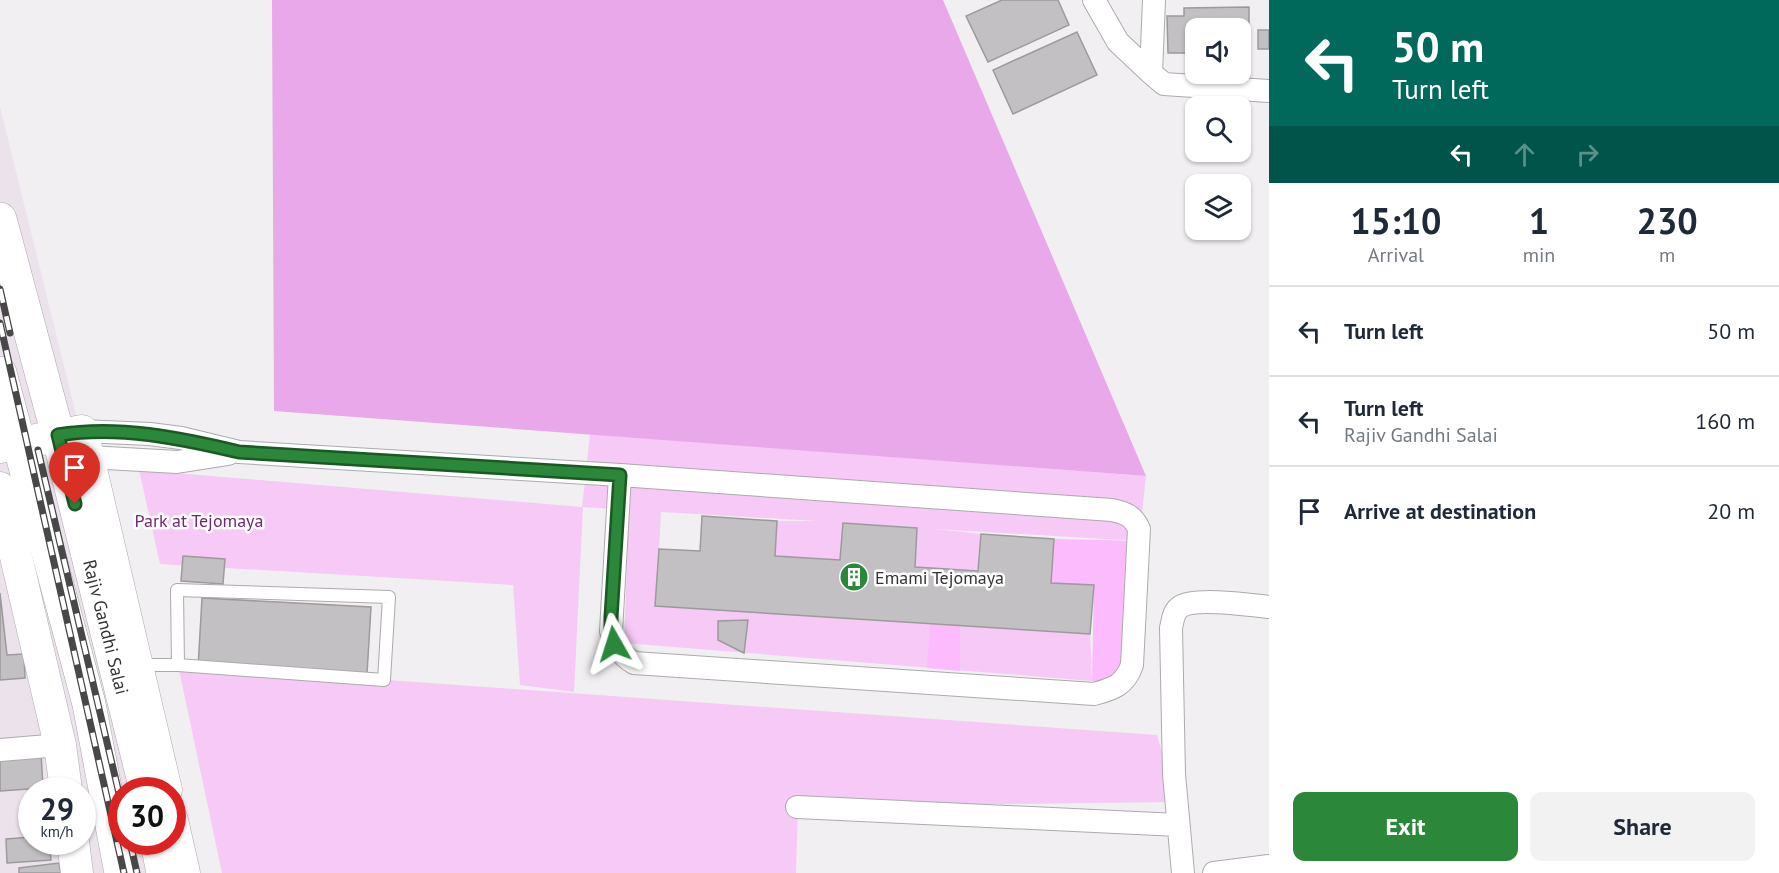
<!DOCTYPE html>
<html lang="en">
<head>
<meta charset="utf-8">
<style>
  :root { --surface:#fff; --page:#f2f2f3; --text:#1f2937; --muted:#747a83; --line:#e0e1e3; --accent:#2b883a }
  body { margin:0; font-family:"PT Sans",sans-serif; background:var(--page); color:var(--text); height:100vh; display:flex; flex-direction:column; font-size:22px; white-space:nowrap }
  * { box-sizing:border-box; margin:0 }
  p { font-size:20px; color:var(--muted) }
  .icon { flex:none; width:33px; height:33px; fill:none; stroke:currentColor; stroke-width:2; stroke-linecap:round; stroke-linejoin:round }
  .map { position:relative; flex:1; overflow:hidden }
  .sheet { display:flex; flex-direction:column; background:var(--surface); width:510px }
  .sheet>* { flex:none }
  .guide { background:#00695c; color:#fff; overflow:hidden }
  .controls { position:absolute; left:1185px; top:18px; display:grid; gap:12px }
  .controls a { display:grid; place-items:center; width:66px; height:66px; border-radius:12px; background:var(--surface); box-shadow:0 2px 4px #0004; font-size:30px }
  .speed { position:absolute; left:18px; top:777px; display:flex; gap:12px; font-size:30px; font-weight:700; text-align:center }
  .speed>* { display:grid; place-content:center; width:78px; height:78px; border-radius:50%; background:var(--surface); box-shadow:0 2px 4px #0004; line-height:1 }
  .speed small { font-size:15px; font-weight:400 }
  .speed .limit { border:9px solid #d22; background:#fff; color:#111 }
  .pin { position:absolute; display:grid; place-items:center; width:51px; height:51px; color:#fff; margin:-62px -26px; border-radius:50% 50% 50% 0; rotate:-45deg; box-shadow:0 0 6px #0007 }
  .pin .icon { rotate:45deg }
  .me { position:absolute; width:66px; margin:-33px; rotate:354deg; stroke-linejoin:round; filter:drop-shadow(0 0 4px #0008) }
  .turn { display:flex; align-items:center; gap:21px; height:126px; padding:0 24px; font-size:27px }
  .turn .icon { width:78px; height:78px; stroke-width:2.5 }
  .turn b { display:block; font-size:42px; line-height:51px }
  .lanes { display:flex; align-items:center; height:57px; padding:0 24px; background:#0003; justify-content:center; gap:30px; direction:ltr }
  .lanes .off { opacity:.35 }
  .eta { display:flex; justify-content:space-evenly; align-items:center; height:102px; text-align:center }
  .eta b { font-size:36px; font-weight:700; line-height:42px }
  .cta { display:flex; gap:12px; margin-top:auto; padding:12px 24px }
  .cta a { flex:1; height:69px; border-radius:12px; background:var(--accent); color:#fff; font-size:24px; font-weight:700; line-height:69px; text-align:center }
  .cta a+a { background:var(--page); color:var(--text) }
  ul { padding:0; list-style:none }
  li { display:flex; align-items:center; gap:18px; height:90px; padding:0 24px; border-top:2px solid var(--line) }
  li div { flex:1 }
  li b { display:block; font-size:22px }
  li em { font-style:normal }
  main { display:flex; flex:1; min-height:0 }
  .map>svg:first-child { display:block }
</style>
</head>
<body>
<main>
<div class="map">
<svg width="1269" height="873" viewBox="0 0 1269 873">
  <rect width="100%" height="100%" fill="#f2eff2"/>
  <path fill="#ebe2eb" fill-rule="evenodd" d="M0,107L169,790H122V842H172L173,804L190,873H0ZM32,790H82V842H32Z"/>
  <path fill="#f6c9f7" d="M590,434L1146,476L1139,541L935,529L981,534L978,571L915,567L917,527L843,523L840,560L775,556L777,521H818L661,512L656,606L1090,634L1092,681L624,643L629,510L583,507L574,692L520,685L513,585L160,564L139,470L582,507Z
    M178,665L1157,735L1176,802L798,807L796,873H222Z"/>
  <path fill="#e8a8e9" d="M272,0H943L1146,476L274,411Z"/>
  <path fill="#fbbbfd" d="M1054,539L1139,541L1123,681H1092L1094,585L1051,583Z
    M930,624L960,626V671L927,668Z"/>
  <path fill="#c3c0c3" stroke="#9d999d" stroke-width="1.5" d="M1002,0H1058L1069,25L988,62L966,16Z
    M1249,7V32H1240V28H1196V53H1168L1167,16H1184V8Z
    M1258,30H1269V49H1258Z
    M1077,32L1097,75L1013,114L993,70Z
    M702,516L777,521L775,556L840,560L843,523L917,528L915,567L978,571L981,534L1054,539L1051,583L1094,585L1090,634L655,606L659,549L700,551Z
    M183,556L225,559L223,584L181,581Z
    M0,593L7,655L24,654L25,678L0,680Z
    M202,598L371,607L367,674L198,668Z
    M748,620L744,653L718,640V621Z
    M41,753L43,788L0,791V756Z
    M32,837V842H49L51,860L7,863L6,839Z
    M59,863L61,873H19V868Z"/>
  <g fill="none" stroke-linecap="round" stroke-linejoin="round">
    <g stroke="#adaaad" stroke-width="14">
      <path id="lane" d="M138,665H178L384,680L389,597L177,590L178,665"/>
    </g>
    <g stroke="#adaaad" stroke-width="24">
      <path id="street" d="M1094,0L1118,42L1151,73
        M1154,0L1151,73L1164,84L1269,91
        M82,431L150,434L181,438L239,452L620,475L1112,510C1126,513 1133,516 1139,529L1132,665C1125,685 1113,689 1094,694L634,663C621,655 615,646 611,631L620,475
        M89,457L177,462L228,454
        M0,750L60,745
        M797,807L1178,825
        M1183,873L1174,774L1171,628C1173,620 1173,612 1180,607C1194,597 1251,605 1269,607
        M1214,873L1269,866"/>
    </g>
    <g stroke="#adaaad" stroke-width="33">
      <path id="secondary" d="M0,447L82,431L166,790
        M0,488L60,745L66,790
        M172,820L184,873
        M73,842L77,873"/>
    </g>
    <g stroke="#adaaad" stroke-width="34">
      <path id="primary" d="M0,219L58,435L146,790
        M0,373L89,704L121,873
        M157,842L163,873"/>
    </g>
    <use href="#lane" stroke="#fff" stroke-width="12"/>
    <use href="#street" stroke="#fff" stroke-width="22"/>
    <use href="#secondary" stroke="#fff" stroke-width="32"/>
    <use href="#primary" stroke="#fff" stroke-width="33"/>
    <g stroke="#494849" stroke-width="7">
      <path id="rail" d="M0,289L10,333
        M0,323L124,873
        M38,450L122,806
        M130,842L137,873"/>
    </g>
    <use href="#rail" stroke="#fff" stroke-width="4.5" stroke-dasharray="14" stroke-linecap="butt"/>
  </g>
  <g fill="none" stroke-linecap="round" stroke-linejoin="round">
    <g stroke="#1c5826" stroke-width="15">
      <path id="route" d="M75,504L58,435C118,425 180,438 239,452L620,475L611,617V632L614,644"/>
    </g>
    <use href="#route" stroke="#2b883a" stroke-width="10"/>
  </g>
  <defs>
    <g id="building-disc" transform="scale(1.5)"><circle r="9.5" fill="#2b883a" stroke="#fff"/><path d="M-4-6H4V6H1V3H-1V6H-4ZM-2.5-4.3h1.7v1.8h-1.7ZM.8-4.3h1.7v1.8H.8ZM-2.5-1h1.7V.8h-1.7ZM.8-1h1.7V.8H.8Z" fill="#fff"/></g>
  </defs>
  <g fill-rule="evenodd">
    <use href="#building-disc" x="854" y="577"/>
  </g>
  <g text-anchor="middle" dominant-baseline="central" stroke-width="5" stroke-linejoin="round" paint-order="stroke">
    <g font-size="18" fill="#702673" stroke="#fff">
      <text x="199" y="520">Park at Tejomaya</text>
    </g>
    <g font-size="18" fill="#343334" stroke="#fff" text-anchor="start">
      <text x="875" y="577">Emami Tejomaya</text>
    </g>
    <g font-size="18" fill="#343334" stroke="#fff">
      <text transform="translate(106 627) rotate(76)">Rajiv Gandhi Salai</text>
    </g>
  </g>
</svg>
<div class="controls">
<a><svg class="icon" aria-label="sound" viewBox="0 0 24 24"><path d="M4 9h4l5-4v14l-5-4H4zM17 9q2 3 0 6"/></svg></a>
<a><svg class="icon" aria-label="search" viewBox="0 0 24 24"><circle cx="10" cy="10" r="6"/><path d="M15 15l6 6"/></svg></a>
<a><svg class="icon" aria-label="layers" viewBox="0 0 24 24"><path d="M12 4l9 5-9 5-9-5zM3 14l9 5 9-5"/></svg></a>
</div>
<div class="speed"><div>29<small>km/h</small></div><div class="limit">30</div></div>
<div class="pin" style="left:75px;top:504px;background:#d93025"><svg class="icon" aria-label="arrive" viewBox="0 0 24 24"><path d="M6 21V4h12l-3 4 3 4H6"/></svg></div>
<svg class="me" style="left:614px;top:644px" viewBox="-20 -20 40 40"><path d="M0-17L14 15 0 8-14 15z" fill="#2b883a" stroke="#fff" stroke-width="4"/></svg>
</div>
<section class="sheet">
<div class="guide">
<div class="turn"><svg class="icon" aria-label="left" viewBox="0 0 24 24"><path d="M17 20v-9H6M10 6l-5 5 5 5"/></svg><div><b>50 m</b>Turn left</div></div>
<div class="lanes"><svg class="icon" aria-label="left" viewBox="0 0 24 24"><path d="M17 20v-9H6M10 6l-5 5 5 5"/></svg><svg class="icon off" aria-label="ahead" viewBox="0 0 24 24"><path d="M12 20V5M6 11l6-6 6 6"/></svg><svg class="icon off" aria-label="right" viewBox="0 0 24 24"><path d="M7 20v-9h11M14 6l5 5-5 5"/></svg></div>
</div>
<div class="eta">
<div><b>15:10</b><p>Arrival</p></div>
<div><b>1</b><p>min</p></div>
<div><b>230</b><p>m</p></div>
</div>
<ul>
<li><svg class="icon" aria-label="left" viewBox="0 0 24 24"><path d="M17 20v-9H6M10 6l-5 5 5 5"/></svg><div><b>Turn left</b></div><em>50 m</em></li>
<li><svg class="icon" aria-label="left" viewBox="0 0 24 24"><path d="M17 20v-9H6M10 6l-5 5 5 5"/></svg><div><b>Turn left</b><p>Rajiv Gandhi Salai</p></div><em>160 m</em></li>
<li><svg class="icon" aria-label="arrive" viewBox="0 0 24 24"><path d="M6 21V4h12l-3 4 3 4H6"/></svg><div><b>Arrive at destination</b></div><em>20 m</em></li>
</ul>
<div class="cta"><a>Exit</a><a>Share</a></div>
</section>
</main>
</body>
</html>
